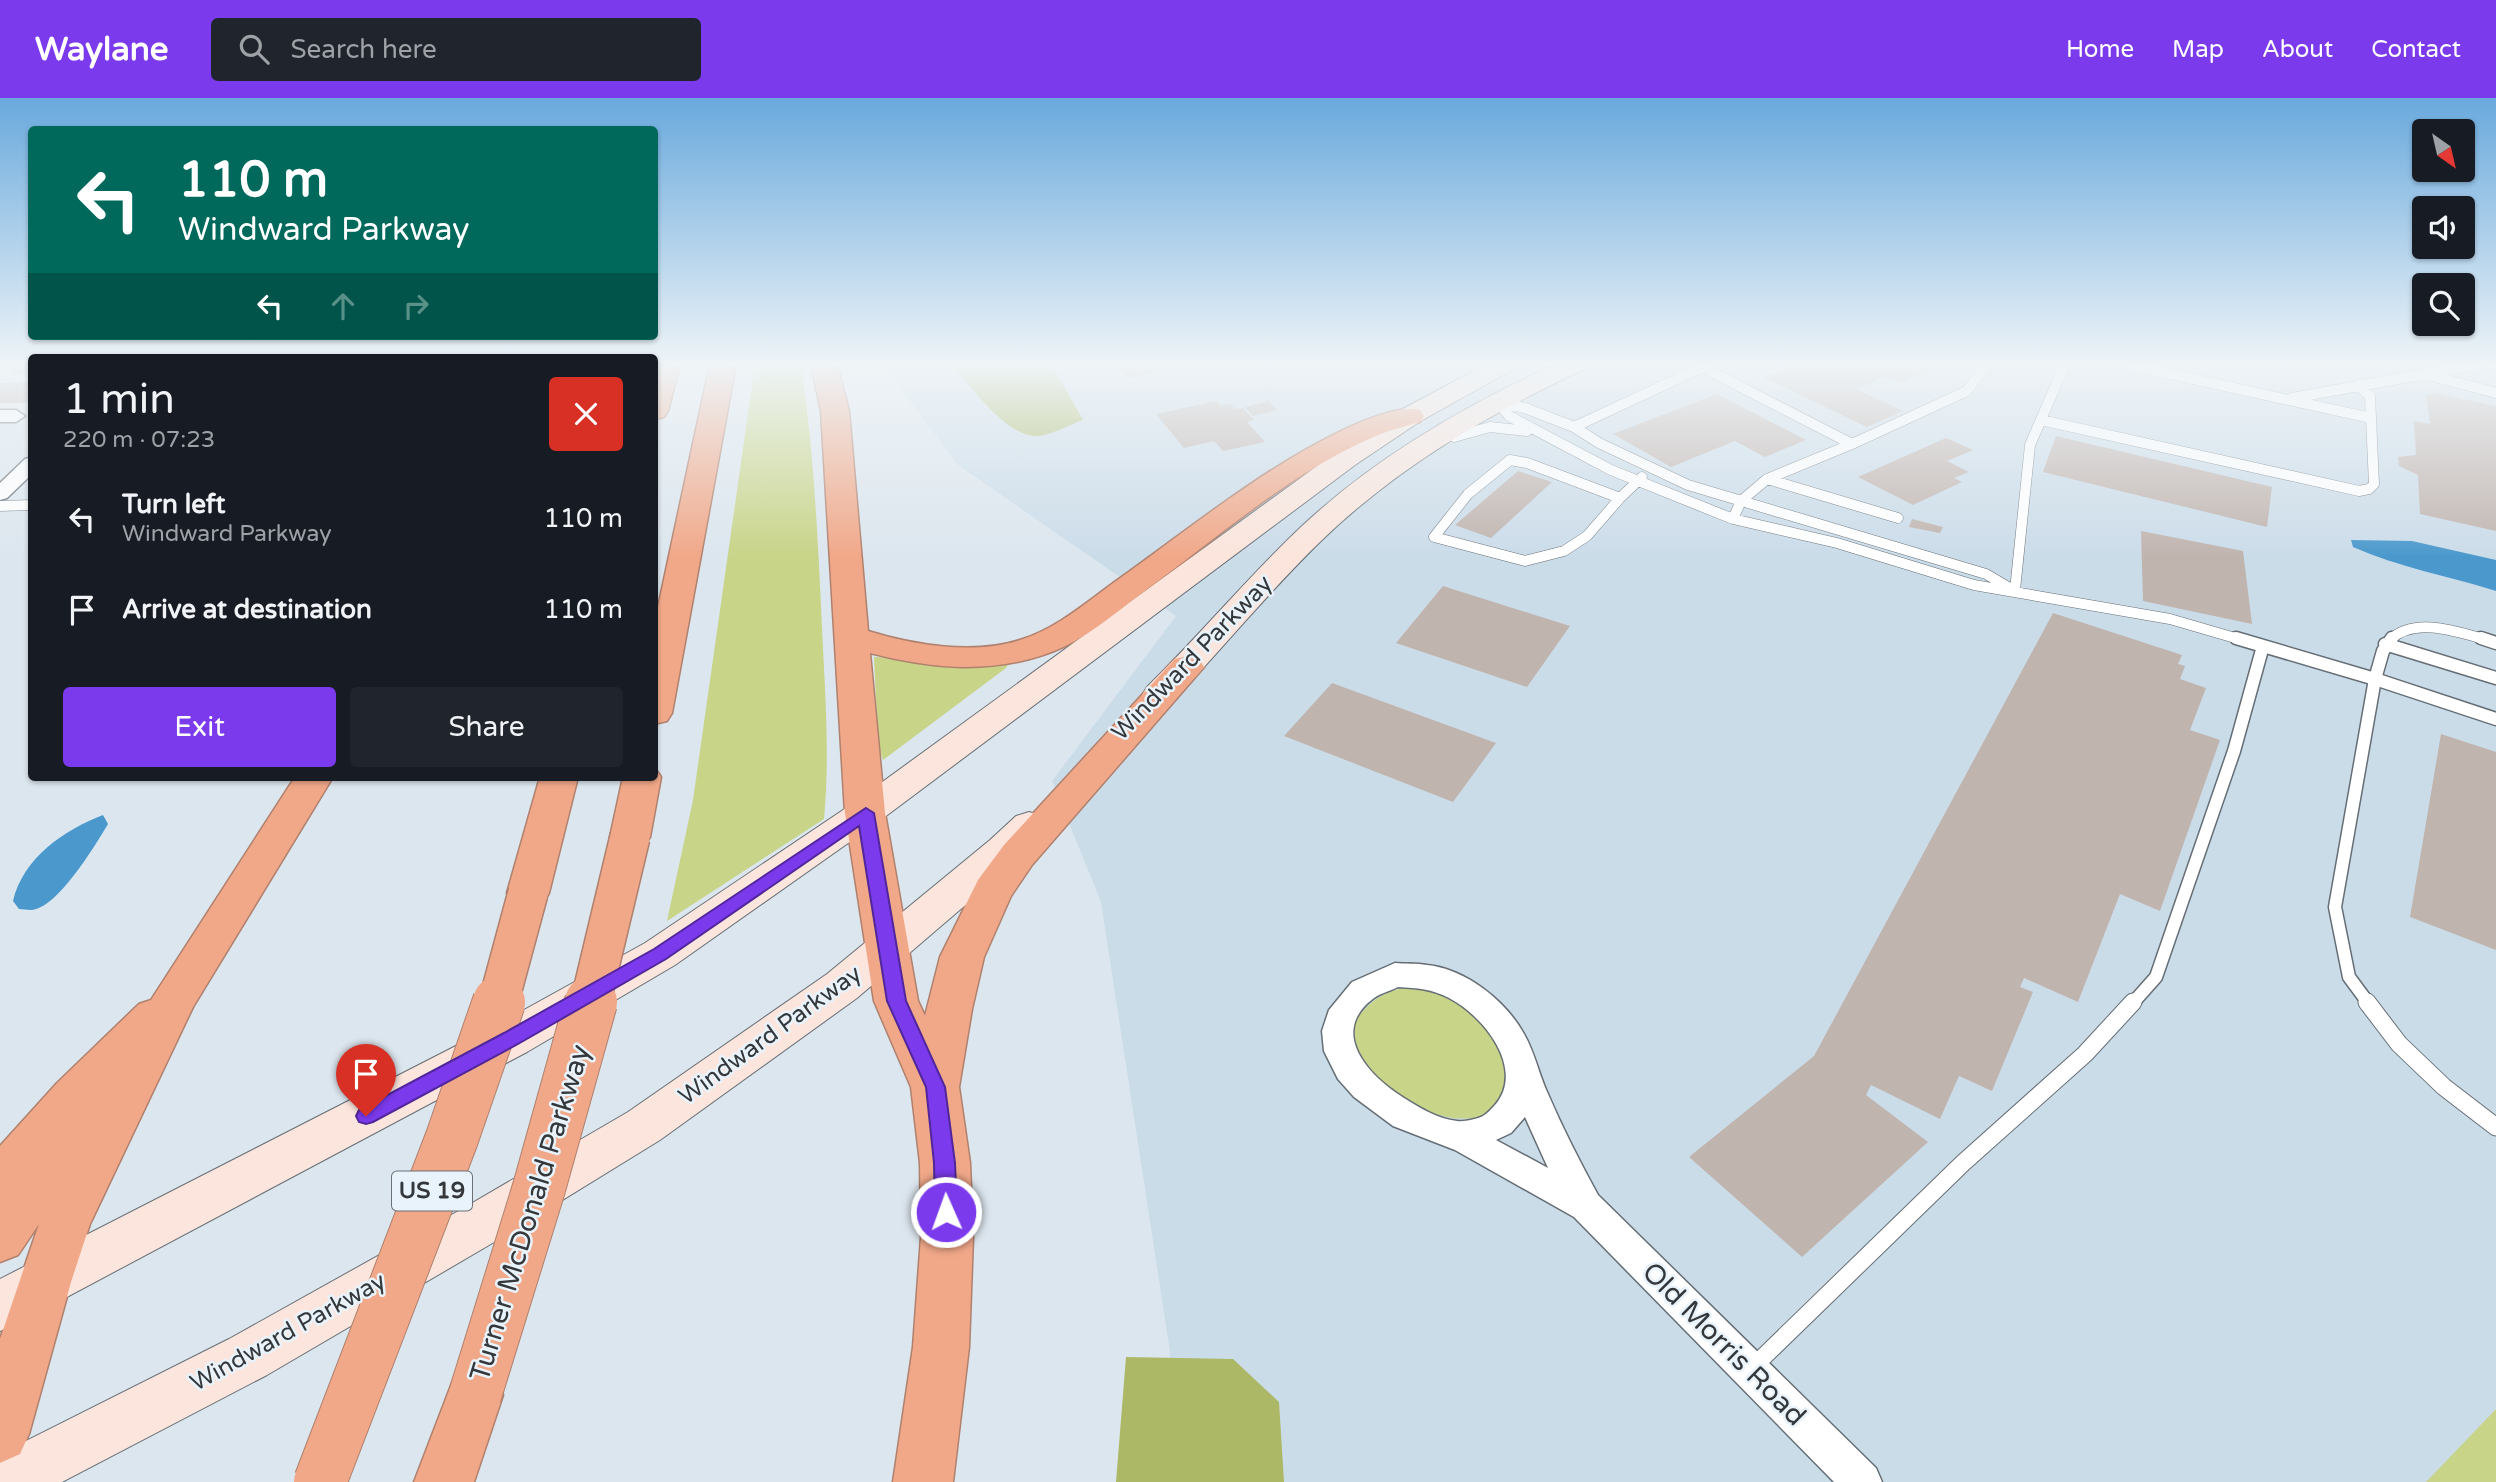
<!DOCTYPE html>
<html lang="en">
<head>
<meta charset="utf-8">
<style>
  :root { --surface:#171b24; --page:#20242c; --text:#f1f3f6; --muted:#9ea1a6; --accent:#7c3aed }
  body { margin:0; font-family:"Varela Round",sans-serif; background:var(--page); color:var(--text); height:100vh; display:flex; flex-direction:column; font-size:26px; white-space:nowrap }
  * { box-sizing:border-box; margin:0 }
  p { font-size:23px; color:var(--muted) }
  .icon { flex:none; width:38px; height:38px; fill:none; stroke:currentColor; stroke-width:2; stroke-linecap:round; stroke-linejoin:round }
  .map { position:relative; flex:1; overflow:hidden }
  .drawer { position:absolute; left:28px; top:256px; width:630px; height:427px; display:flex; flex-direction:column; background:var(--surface); border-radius:7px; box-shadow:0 2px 5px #0004 }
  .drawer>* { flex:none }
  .guide { position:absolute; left:28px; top:28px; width:630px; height:214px; border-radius:7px; box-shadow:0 2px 5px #0004; background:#00695c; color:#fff; overflow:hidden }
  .needle { width:46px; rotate:146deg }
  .buttons { position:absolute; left:2412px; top:21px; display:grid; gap:14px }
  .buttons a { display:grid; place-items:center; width:63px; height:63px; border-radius:7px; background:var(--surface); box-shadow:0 2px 5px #0004; font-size:35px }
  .pin { position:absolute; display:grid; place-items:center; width:60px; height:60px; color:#fff; margin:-72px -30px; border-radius:50% 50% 50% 0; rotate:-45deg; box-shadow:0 0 7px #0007 }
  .pin .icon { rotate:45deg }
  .me { position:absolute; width:77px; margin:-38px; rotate:358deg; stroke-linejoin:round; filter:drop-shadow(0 0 5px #0008) }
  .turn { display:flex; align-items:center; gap:24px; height:147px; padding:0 35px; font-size:32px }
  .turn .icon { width:91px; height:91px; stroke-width:2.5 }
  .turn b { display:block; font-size:49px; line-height:60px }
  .lanes { display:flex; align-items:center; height:66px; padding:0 35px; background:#0003; justify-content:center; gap:35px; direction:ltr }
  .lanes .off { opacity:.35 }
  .round { display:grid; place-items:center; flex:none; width:74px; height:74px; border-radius:7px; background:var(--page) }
  .overview { display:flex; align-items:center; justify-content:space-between; height:119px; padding:0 35px }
  h1 { font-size:42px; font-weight:600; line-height:52px }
  .primary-button { display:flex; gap:14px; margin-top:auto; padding:14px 35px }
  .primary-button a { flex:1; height:80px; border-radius:7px; background:var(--accent); color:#fff; font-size:28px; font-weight:600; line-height:80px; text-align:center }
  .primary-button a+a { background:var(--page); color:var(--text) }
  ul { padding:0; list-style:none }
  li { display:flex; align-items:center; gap:21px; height:91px; padding:0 35px }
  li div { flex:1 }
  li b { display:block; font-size:26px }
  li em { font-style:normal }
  header { display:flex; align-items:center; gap:42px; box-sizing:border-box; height:98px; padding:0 35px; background:var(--accent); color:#fff }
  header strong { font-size:33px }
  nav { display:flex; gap:38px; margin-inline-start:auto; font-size:24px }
  .search { width:490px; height:63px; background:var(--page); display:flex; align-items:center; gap:18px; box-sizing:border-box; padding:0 24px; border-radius:7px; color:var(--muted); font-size:26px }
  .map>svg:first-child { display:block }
</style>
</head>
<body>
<header>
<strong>Waylane</strong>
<div class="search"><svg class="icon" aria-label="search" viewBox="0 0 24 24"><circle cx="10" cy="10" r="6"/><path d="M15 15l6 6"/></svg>Search here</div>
<nav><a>Home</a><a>Map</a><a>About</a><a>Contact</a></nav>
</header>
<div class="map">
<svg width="2496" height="1384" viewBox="0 0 2496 1384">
  <rect width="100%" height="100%" fill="#dce6ee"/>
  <path fill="#cbdce9" d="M882,266H2496V1384H1159L1170,1254L1101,804L1052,683L1176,518L958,367Z"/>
  <path fill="#c8d488" d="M755,266H801C814,354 818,442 822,530C825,595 830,657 824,721L667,823L693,702Z
    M874,559L1003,564L1009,565L1006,570L883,662L878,646Z
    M1408,889L1427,890L1448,896L1485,926L1502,953L1509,987C1505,994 1502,1005 1496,1010C1450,1051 1317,963 1362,914C1377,898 1387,893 1408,889Z
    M2496,1311V1384H2426Z"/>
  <path fill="#acb865" d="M952,266H1051L1083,322C1069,327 1052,337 1037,338C1008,340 969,287 952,266Z
    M1126,1259L1233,1261L1279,1304L1284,1384H1116Z"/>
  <path fill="#4b99cc" d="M2351,442L2412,443L2496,462V493C2448,478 2398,469 2353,449Z
    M103,717L108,726C95,748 60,805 36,811C31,813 24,811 19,811L13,803C23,760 64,732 103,717Z"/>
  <path fill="#c0b4af" d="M23,266H32V275L10,276Z
    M1114,266H1167L1171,271L1126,280Z
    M1797,266H1945L1902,284L1884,279L1856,291L1903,313L1867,329L1763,279Z
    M32,284V300L26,305H0V285Z
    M2434,295L2496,308V433L2420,416L2418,377L2399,368L2398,359L2416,357L2414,323L2430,326L2426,297Z
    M1717,296L1806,342L1765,359L1735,343L1671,369L1613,336Z
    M1217,303L1221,308L1230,306L1235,311L1243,310L1254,322L1247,324L1265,344L1223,353L1214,343L1184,350L1156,316Z
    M1269,303L1277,312L1253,318L1245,309Z
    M2056,338L2272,389L2267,429L2043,374Z
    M1946,340L1973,352L1947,363L1969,374L1954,380L1962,384L1913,407L1858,379Z
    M1518,373L1552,384L1491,440L1455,427Z
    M1912,421L1943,429L1940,435L1909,429Z
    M2141,433L2243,453L2252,526L2143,503Z
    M1443,488L1570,528L1527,589L1396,545Z
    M2053,515L2182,557L2178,566L2185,568L2180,581L2206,590L2190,632L2220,642L2160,813L2120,796L2078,904L2024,880L2020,889L2033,894L1992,993L1959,978L1940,1021L1871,987L1866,997L1928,1044L1802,1159L1689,1059L1814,958Z
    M1332,585L1496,645L1453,704L1284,638Z
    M2441,636L2496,654V852L2410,819Z"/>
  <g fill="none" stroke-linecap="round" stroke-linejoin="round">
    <g stroke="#656e75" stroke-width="11">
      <path id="service-far2" d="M2125,266L2371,320
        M2490,266L2496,268
        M1702,269L1852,346
        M2424,276L2496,295
        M2292,300L2481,266
        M1498,304L1509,318L1611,372L1733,421L1837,445L1974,487L2170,521L2242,542
        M1498,304L1525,310L1574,329L1599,345L1688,387L1986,476L2008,489
        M2041,322L2359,393L2369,391L2374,386L2370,298L2358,287
        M1574,329L1707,267
        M1454,339L1490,329L1527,333
        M1510,362L1527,365L1620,400L1587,438L1564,453L1525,463L1434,439L1468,396Z
        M1767,381L1898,420
        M1620,400L1642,379
        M0,408L32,407
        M1733,421L1741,403L1767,381L1852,346L1967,293L1987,266
        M2015,492L2030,347L2065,266
        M2390,542C2415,518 2458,534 2487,542"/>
    </g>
    <g stroke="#656e75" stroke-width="15">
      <path id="service-far1" d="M2236,540L2375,581L2496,621
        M2481,540L2496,545
        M2385,546L2496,580
        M2132,906L2156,879L2234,653L2263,548
        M2369,906L2349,879L2335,809L2375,581L2383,553L2392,540"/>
    </g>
    <g stroke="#656e75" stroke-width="19">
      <path id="service" d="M2367,904L2399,946L2444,989L2496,1029
        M1753,1269L1963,1065L2085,956L2133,904"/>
    </g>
    <g stroke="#656e75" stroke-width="3">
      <path id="minor" d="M0,312H16L25,318L16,324H0Z
        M32,359V376L7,400L0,402V385L25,361Z
        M1395,865C1405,866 1417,865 1427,867C1466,871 1506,903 1524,936C1535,955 1539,977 1548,996C1563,1031 1580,1064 1598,1097L1876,1370L1882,1384H1834L1574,1119L1455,1052L1393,1028L1354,999L1338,981L1324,953L1322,933L1329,912L1352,884ZM1398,889C1417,890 1432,891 1449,900C1484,918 1526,971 1495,1007C1491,1011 1488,1015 1483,1018C1477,1021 1464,1024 1457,1023C1438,1021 1420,1010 1404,1000C1370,979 1327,935 1374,900C1381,895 1390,893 1398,889ZM1525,1019L1548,1070L1496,1042L1511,1035Z"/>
    </g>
    <g stroke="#656e75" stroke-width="2">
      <path id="secondary" d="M1487,266H1517L1514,271L1419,324L1355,367L878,724L675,867L527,954L18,1225L0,1233V1181L495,928L645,845L852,706L1335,355L1401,312Z
        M1556,266H1588L1585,271C1490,315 1399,368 1323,441C1269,493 1222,551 1171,605L1159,608L1147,605L1142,597L1147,589C1200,537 1248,479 1302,428C1376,359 1464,308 1556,266Z
        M1029,714L1042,718L1048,727L1018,762L857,900L660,1042L496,1143L267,1277L62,1384H0V1356L229,1241L462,1111L628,1014L827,876L990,742L1016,718Z"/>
    </g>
    <g stroke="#af816e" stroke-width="3">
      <path id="motorway" d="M654,266H680L668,313L664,319L654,321Z
        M710,266H736L672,615L667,623L654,626V528Z
        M811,266H837L849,313L868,533C913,547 974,557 1020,542C1059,530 1090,501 1123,478C1193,428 1261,372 1339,334C1359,324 1399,307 1420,312L1424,318L1420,324C1403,329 1385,333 1369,341C1290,376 1223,435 1154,486C1119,511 1085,544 1043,557C986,576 928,570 870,555L885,715L918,903L925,918L940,859L978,782L1004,747L1175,561L1187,558L1199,561L1204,569L1032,767L1011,798L984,859L972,911L959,989L970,1065L973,1139L969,1249L953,1384H893L913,1249L921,1139L920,1065L911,989L874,903L845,715L821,313Z
        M655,670L661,679L650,739L644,749L630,753L616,749L610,739L623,679H654Z
        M295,679H333L193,909L90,1126L71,1184L29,1336L20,1356L0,1365V1241L39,1126L18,1157L0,1164V1048L57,985L139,906L151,902Z
        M540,679H578L549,795L543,806L528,810L513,806L507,795Z
        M475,1269L495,1277L503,1297L474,1384H414L455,1277Z"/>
    </g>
    <use href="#service-far2" stroke="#fff" stroke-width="10"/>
    <use href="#service-far1" stroke="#fff" stroke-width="12"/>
    <use href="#service" stroke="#fff" stroke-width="17"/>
    <use href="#minor" fill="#fff" fill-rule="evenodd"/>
    <use href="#secondary" fill="#fbe5dc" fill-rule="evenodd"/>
    <use href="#motorway" fill="#f1a889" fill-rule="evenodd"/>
    <g stroke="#af816e" stroke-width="42" stroke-linecap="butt">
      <path id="motorway-bridge-far1" d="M498,906L528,795
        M590,906L630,739"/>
    </g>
    <g stroke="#af816e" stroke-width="54" stroke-linecap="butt">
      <path id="motorway-bridge" d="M475,1297L539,1090L591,904
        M320,1384L452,1040L499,904"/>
    </g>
    <use href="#motorway-bridge-far1" stroke="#f1a889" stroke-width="39"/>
    <use href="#motorway-bridge" stroke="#f1a889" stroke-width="52"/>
  </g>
  <linearGradient id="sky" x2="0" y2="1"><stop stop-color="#69a9dd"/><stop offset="0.58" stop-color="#eff4f7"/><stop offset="1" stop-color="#eff4f7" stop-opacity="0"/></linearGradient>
  <rect width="2496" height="459" fill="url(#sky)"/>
  <path fill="#7c3aed" stroke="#51269a" stroke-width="2" d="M866,710L874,715L906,903L945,989L955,1065L957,1114L954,1121L946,1124L939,1121L935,1114L934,1065L926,989L887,903L859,728L666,861L518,946L373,1024L366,1026L359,1024L356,1018L359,1012L504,935L654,851Z"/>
  <g text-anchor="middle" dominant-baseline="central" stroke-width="5" stroke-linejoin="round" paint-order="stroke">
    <rect fill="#e9f3fc" stroke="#6a7075" stroke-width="2" x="392" y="1073.5" width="80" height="39" rx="5"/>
    <g font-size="23" font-weight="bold" fill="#34383b">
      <text x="432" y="1093">US 19</text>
    </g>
    <g font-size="24" fill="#34383b" stroke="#e9f3fc">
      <text transform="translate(1192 560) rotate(-46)">Windward Parkway</text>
      <text transform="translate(770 937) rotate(-36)">Windward Parkway</text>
      <text transform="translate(288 1234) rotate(-29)">Windward Parkway</text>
    </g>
    <g font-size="28" fill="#34383b" stroke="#e9f3fc">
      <text transform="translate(530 1115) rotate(-73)">Turner McDonald Parkway</text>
      <text transform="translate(1724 1246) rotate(45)">Old Morris Road</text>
    </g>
  </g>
</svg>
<div class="buttons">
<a><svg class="needle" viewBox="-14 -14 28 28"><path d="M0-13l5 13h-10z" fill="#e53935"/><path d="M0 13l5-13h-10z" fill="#9ea1a6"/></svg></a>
<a><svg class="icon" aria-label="sound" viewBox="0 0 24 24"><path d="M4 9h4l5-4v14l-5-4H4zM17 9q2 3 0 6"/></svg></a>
<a><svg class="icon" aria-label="search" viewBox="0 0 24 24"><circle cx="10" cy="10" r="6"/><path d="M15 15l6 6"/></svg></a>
</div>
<div class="pin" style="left:366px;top:1018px;background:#d93025"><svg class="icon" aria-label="arrive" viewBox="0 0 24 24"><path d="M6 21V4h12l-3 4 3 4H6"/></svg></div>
<svg class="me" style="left:946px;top:1114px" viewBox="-20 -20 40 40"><circle r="17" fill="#7c3aed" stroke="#fff" stroke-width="3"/><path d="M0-11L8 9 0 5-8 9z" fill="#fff"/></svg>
<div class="guide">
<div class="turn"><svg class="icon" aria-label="left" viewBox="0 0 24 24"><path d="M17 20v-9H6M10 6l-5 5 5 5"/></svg><div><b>110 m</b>Windward Parkway</div></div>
<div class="lanes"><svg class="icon" aria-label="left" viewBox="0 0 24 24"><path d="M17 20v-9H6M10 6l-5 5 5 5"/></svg><svg class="icon off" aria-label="ahead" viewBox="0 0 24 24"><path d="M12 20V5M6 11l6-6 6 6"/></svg><svg class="icon off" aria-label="right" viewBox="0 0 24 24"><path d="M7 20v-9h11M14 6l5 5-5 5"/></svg></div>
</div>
<section class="drawer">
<div class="overview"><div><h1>1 min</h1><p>220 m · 07:23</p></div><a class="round" style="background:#d93025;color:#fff"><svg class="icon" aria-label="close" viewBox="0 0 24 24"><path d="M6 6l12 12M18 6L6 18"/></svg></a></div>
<ul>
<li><svg class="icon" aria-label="left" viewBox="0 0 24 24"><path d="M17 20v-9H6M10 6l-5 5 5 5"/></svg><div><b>Turn left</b><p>Windward Parkway</p></div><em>110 m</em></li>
<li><svg class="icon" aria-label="arrive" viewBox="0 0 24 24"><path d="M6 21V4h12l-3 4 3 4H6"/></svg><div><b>Arrive at destination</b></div><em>110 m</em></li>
</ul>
<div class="primary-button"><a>Exit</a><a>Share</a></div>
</section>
</div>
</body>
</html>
